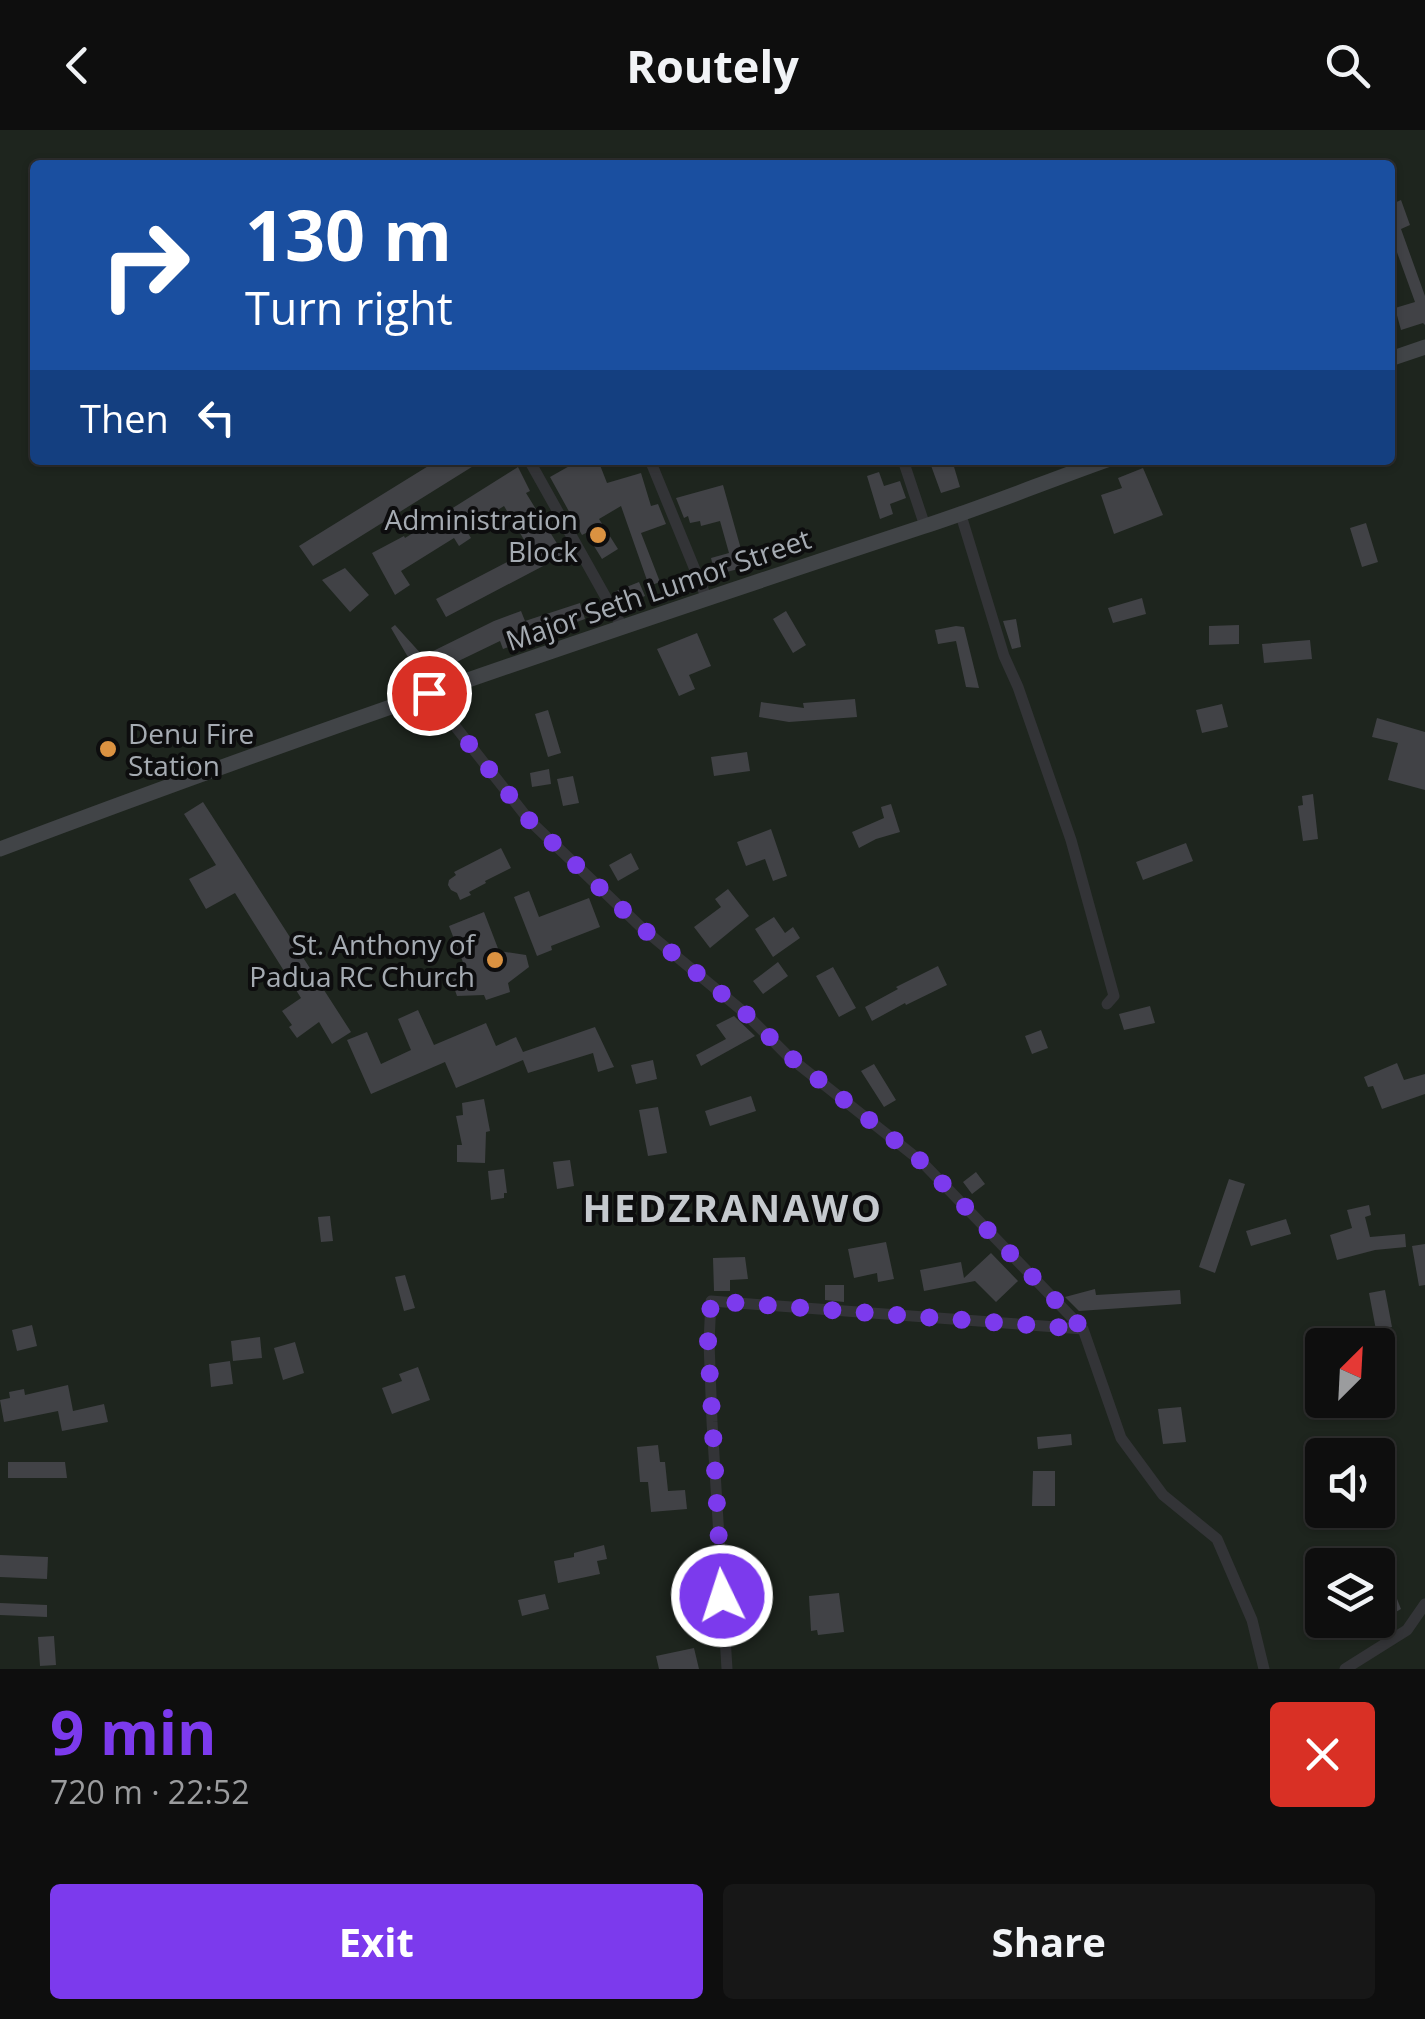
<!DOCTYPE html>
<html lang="en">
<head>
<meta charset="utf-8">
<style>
  :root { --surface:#0e0e0e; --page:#171717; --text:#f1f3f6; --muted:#9b9c9e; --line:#2e2e2e; --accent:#7c3aed }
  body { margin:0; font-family:"Open Sans",sans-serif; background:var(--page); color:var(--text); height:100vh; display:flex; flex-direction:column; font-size:38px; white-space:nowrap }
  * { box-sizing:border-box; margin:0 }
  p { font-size:32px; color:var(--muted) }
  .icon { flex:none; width:55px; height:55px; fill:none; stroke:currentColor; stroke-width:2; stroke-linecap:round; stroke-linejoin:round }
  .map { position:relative; height:1539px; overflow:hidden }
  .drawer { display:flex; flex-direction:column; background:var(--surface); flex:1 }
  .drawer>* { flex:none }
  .banner { position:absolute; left:30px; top:30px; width:1365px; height:305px; border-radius:10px; box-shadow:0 2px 8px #0004,0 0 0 2px var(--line); background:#1a4fa0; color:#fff; overflow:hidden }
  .needle { width:65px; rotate:24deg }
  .controls { position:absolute; left:1305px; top:1198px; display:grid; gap:20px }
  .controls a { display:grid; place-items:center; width:90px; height:90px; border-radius:10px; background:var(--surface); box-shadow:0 2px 8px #0004,0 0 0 2px var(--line); font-size:50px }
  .pin { position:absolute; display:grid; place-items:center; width:85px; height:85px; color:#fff; margin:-42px; border:5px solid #fff; border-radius:50%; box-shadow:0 2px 10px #0007 }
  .me { position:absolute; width:110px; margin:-55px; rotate:356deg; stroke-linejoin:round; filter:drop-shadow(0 0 8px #0008) }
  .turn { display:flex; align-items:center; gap:35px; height:210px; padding:0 50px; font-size:45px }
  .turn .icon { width:130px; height:130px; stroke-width:2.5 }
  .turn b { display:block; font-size:70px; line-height:85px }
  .then { display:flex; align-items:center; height:95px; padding:0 50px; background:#0003; gap:20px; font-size:38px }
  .round { display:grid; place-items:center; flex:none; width:105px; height:105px; border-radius:10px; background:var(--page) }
  .overview { display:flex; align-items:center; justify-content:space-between; height:170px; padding:0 50px }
  h1 { font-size:60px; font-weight:700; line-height:75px; color:var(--accent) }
  .button { display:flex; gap:20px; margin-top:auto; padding:20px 50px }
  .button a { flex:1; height:115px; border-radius:10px; background:var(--accent); color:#fff; font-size:40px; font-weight:700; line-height:115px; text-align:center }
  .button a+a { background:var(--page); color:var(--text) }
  header { display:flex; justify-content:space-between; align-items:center; height:130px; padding:0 50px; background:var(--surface); font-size:45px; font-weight:700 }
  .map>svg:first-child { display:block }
</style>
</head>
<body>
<header><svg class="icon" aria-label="back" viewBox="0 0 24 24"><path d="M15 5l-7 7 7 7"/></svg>Routely<svg class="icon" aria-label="search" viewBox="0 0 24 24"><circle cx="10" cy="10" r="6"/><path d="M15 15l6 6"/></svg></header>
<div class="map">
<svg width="1425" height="1539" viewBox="0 0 1425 1539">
  <rect width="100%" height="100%" fill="#121213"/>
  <path fill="#1e251e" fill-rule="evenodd" d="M0,0H1425V1539H0ZM35,35H1390V330H35ZM1322,1215H1378V1270H1322ZM1322,1325H1378V1380H1322ZM1322,1435H1378V1490H1322Z"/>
  <path fill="#414246" d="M1401,70L1410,95L1401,99L1425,166V195L1423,193L1401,200L1395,178L1415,172L1390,103V72L1392,74Z
    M438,330H483L313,436L299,416Z
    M580,330H598L607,353L641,343L651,376L658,374L666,394L641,403L660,452L649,456L621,376L599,389L618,419L602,429L586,403L582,405L550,347Z
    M929,330H952L960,357L941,363Z
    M518,337L530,361L526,363L564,425L446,487L436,469L530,420L504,376L466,400L471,408L459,416L454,408L401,441L410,455L395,465L372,423L404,406L405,408Z
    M1143,338L1163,385L1114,404L1101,365L1122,358L1118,348Z
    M879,342L884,356L900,351L906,368L890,374L893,384L880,389L867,346Z
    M723,355L746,437L715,445L711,428L729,423L720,391L701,396L700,391L690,393L688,386L684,388L676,368Z
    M1366,393L1378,432L1362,437L1350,398Z
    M345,438L369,465L350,482L322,450Z
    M639,452L645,466L621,475L614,462Z
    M1142,468L1146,484L1113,493L1108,478Z
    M580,473L585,489L503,519L500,511L442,539L439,534L419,546L391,498L395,495L423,526L494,491L521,481L525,491Z
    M786,481L806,515L793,523L773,489Z
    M1016,489L1021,517L1012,519L1003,491Z
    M1239,495V514L1209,515V496Z
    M956,496L964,497L979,558L966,557L956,511L938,514L935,500Z
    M697,503L711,536L689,545L695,559L679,566L657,519Z
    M1310,510L1312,529L1264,533L1262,514Z
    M855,569L857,587L789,592L759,587L761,572L804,578L803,573Z
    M1222,574L1228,597L1202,603L1196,580Z
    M548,580L561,623L548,627L535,584Z
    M1377,588L1425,602V660L1388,650L1398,613L1372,607Z
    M747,622L750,641L714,646L711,627Z
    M549,639L551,654L532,657L530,643Z
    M573,646L579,673L563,676L557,649Z
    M1313,664L1318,709L1303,711L1298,676L1303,675L1302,666Z
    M203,672L351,902L332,914L319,892L297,908L289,897L292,895L282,881L301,868L235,763L206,779L189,749L216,735L184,684Z
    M891,674L900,702L876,709L859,718L852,702L884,688L881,677Z
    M771,699L787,746L773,751L765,729L746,736L737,712Z
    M1186,713L1193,731L1143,750L1136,732Z
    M501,718L511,738L485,751L486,753L469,762L471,765L460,770L457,763L451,760L448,755L449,750L456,745L454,742Z
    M631,723L639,739L618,751L609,735Z
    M728,759L749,786L710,818L694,797L721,777L715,769Z
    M529,761L539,787L589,768L600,797L551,816L552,820L537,826L514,767Z
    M484,782L499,821L526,825L529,837L508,853L510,862L486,870L484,865L457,866L452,852L464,835L449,796Z
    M774,787L785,803L793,797L800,808L773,827L755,799Z
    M778,832L788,846L763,864L753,851Z
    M938,836L947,855L906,875L905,873L872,891L865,877L898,859L896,857Z
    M833,837L856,878L839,887L816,846Z
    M1150,876L1155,893L1124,900L1119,884Z
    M418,880L434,915L486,893L496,916L516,907L523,922L595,897L614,937L598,942L593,923L528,943L523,930L456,958L445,932L371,964L347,910L367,902L381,934L411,920L398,889Z
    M734,886L755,906L701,936L696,925L726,909L716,895Z
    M1041,900L1048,918L1032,924L1025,906Z
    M653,930L657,949L636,954L631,935Z
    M1397,933L1404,950L1425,944V964L1382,979L1373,956L1368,957L1364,947Z
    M874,934L896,970L884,977L861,941Z
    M751,966L756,981L710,996L705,981Z
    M484,969L490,1001L486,1002L485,1033L457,1032V1015H462L456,986L463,985L462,973Z
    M658,977L667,1023L648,1026L639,980Z
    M570,1030L574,1056L557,1059L553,1032Z
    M504,1039L507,1063H504V1068L491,1070L488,1041Z
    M976,1042L985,1054L972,1064L963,1052Z
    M1229,1049L1245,1054L1215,1143L1199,1137Z
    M1369,1075L1371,1085L1365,1087L1370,1107L1405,1104L1406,1117L1375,1120L1337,1130L1330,1105L1352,1098L1347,1080Z
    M330,1086L333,1111L321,1112L318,1087Z
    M1286,1089L1291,1104L1251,1116L1246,1101Z
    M886,1112L894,1149L878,1152L877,1143L854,1148L848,1119Z
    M1425,1114V1155L1419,1156L1412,1116Z
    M991,1123L1018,1151L996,1172L975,1151L924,1161L920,1140L961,1132L964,1148Z
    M745,1127L748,1149L730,1150V1161H714L713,1128Z
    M405,1145L415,1178L404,1181L395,1147Z
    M825,1155H844V1172L825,1170Z
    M1095,1159L1096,1165L1180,1160L1181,1174L1079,1181L1065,1167Z
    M1385,1160L1392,1197L1376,1200L1369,1163Z
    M32,1195L37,1216L17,1221L12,1200Z
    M260,1207L262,1228L233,1231L231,1211Z
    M295,1212L304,1243L283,1250L274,1218Z
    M230,1231L233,1254L211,1257L209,1234Z
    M418,1237L430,1270L392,1284L382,1258L402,1251L399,1244Z
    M68,1255L73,1281L104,1274L108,1292L62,1301L58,1281L4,1292L0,1270L10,1268L9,1262L24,1259L25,1265Z
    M1181,1277L1186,1312L1163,1314L1158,1279Z
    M1071,1304L1072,1315L1038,1319L1037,1307Z
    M658,1315L660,1332H665L668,1361L685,1360L687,1379L651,1382L648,1352H640L637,1317Z
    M8,1332H65L67,1348H8Z
    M1033,1341H1055V1376H1032Z
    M604,1415L607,1429L597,1431L600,1444L558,1453L554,1431L574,1427V1423Z
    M1378,1421L1401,1479L1394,1483L1378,1450Z
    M0,1425L48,1427L47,1449L0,1447Z
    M839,1463L844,1502L818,1505L817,1500L811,1501L809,1466Z
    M545,1464L549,1479L522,1486L518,1470Z
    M0,1473L47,1475V1487L0,1485Z
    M54,1506L56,1535L40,1536L38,1507Z
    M694,1518L699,1539H659L656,1526Z"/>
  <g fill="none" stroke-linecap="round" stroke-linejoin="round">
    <path stroke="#333437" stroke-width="11" d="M529,330L623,498
      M650,330L707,469
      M903,330L925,396
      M960,382L1004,526L1018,557L1071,710L1114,866L1107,874
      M429,563L529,690L642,798L745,883L789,927L922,1032L1083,1199L1121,1308L1163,1365L1217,1409L1252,1490L1264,1539
      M727,1539L712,1292L709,1212L711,1171L1083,1199
      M1345,1539L1407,1500L1425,1474"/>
    <path stroke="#414447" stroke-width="15" d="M1390,229L1425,217
      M0,719C304,604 613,499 922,397C984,377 1045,352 1107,330"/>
  </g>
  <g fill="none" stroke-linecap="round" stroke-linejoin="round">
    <path stroke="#7c3aed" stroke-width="18" stroke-dasharray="0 32.4" d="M429,563L529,690L642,798L745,883L789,926L922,1032L1083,1199L711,1171L708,1212L722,1466"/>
  </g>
  <g fill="#db9241" stroke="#0d0d0e" stroke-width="4">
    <circle cx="598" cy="405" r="10"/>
    <circle cx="108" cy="619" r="10"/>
    <circle cx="495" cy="830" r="10"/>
  </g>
  <g text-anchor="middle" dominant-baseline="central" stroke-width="8" stroke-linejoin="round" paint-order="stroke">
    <g font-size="28" fill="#a5abb2" stroke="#0d0d0e" text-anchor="end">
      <text x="578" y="389">Administration<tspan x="578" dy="32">Block</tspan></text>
      <text x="128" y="603" text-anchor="start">Denu Fire<tspan x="128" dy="32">Station</tspan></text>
      <text x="475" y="814">St. Anthony of<tspan x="475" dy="32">Padua RC Church</tspan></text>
    </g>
    <g font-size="28" fill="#a5abb2" stroke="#0d0d0e">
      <text transform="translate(658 459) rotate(-19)">Major Seth Lumor Street</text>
    </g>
    <g font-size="38" font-weight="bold" letter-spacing="2.5" fill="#c5c9ce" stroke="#0d0d0e">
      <text x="733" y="1077">HEDZRANAWO</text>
    </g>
  </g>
</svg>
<div class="controls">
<a><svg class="needle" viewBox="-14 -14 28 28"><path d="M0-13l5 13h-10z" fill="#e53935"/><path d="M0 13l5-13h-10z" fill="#9b9c9e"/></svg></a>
<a><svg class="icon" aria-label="sound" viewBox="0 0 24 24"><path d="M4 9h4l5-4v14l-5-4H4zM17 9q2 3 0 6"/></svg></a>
<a><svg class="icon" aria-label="layers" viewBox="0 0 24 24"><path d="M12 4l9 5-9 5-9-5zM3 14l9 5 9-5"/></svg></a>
</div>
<div class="pin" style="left:429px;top:563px;background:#d93025"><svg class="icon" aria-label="arrive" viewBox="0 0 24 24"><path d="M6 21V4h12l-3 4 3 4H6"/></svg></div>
<svg class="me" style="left:722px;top:1466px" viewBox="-20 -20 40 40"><circle r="17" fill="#7c3aed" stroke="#fff" stroke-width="3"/><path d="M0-11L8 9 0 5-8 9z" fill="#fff"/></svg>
<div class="banner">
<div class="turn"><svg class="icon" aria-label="right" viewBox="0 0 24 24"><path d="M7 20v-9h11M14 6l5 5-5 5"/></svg><div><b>130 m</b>Turn right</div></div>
<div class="then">Then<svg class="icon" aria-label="left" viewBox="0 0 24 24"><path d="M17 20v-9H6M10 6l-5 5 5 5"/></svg></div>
</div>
</div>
<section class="drawer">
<div class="overview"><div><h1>9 min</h1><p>720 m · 22:52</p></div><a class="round" style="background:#d93025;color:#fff"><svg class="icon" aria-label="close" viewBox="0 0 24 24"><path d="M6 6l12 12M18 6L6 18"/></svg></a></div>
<div class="button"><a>Exit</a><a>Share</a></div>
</section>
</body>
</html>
